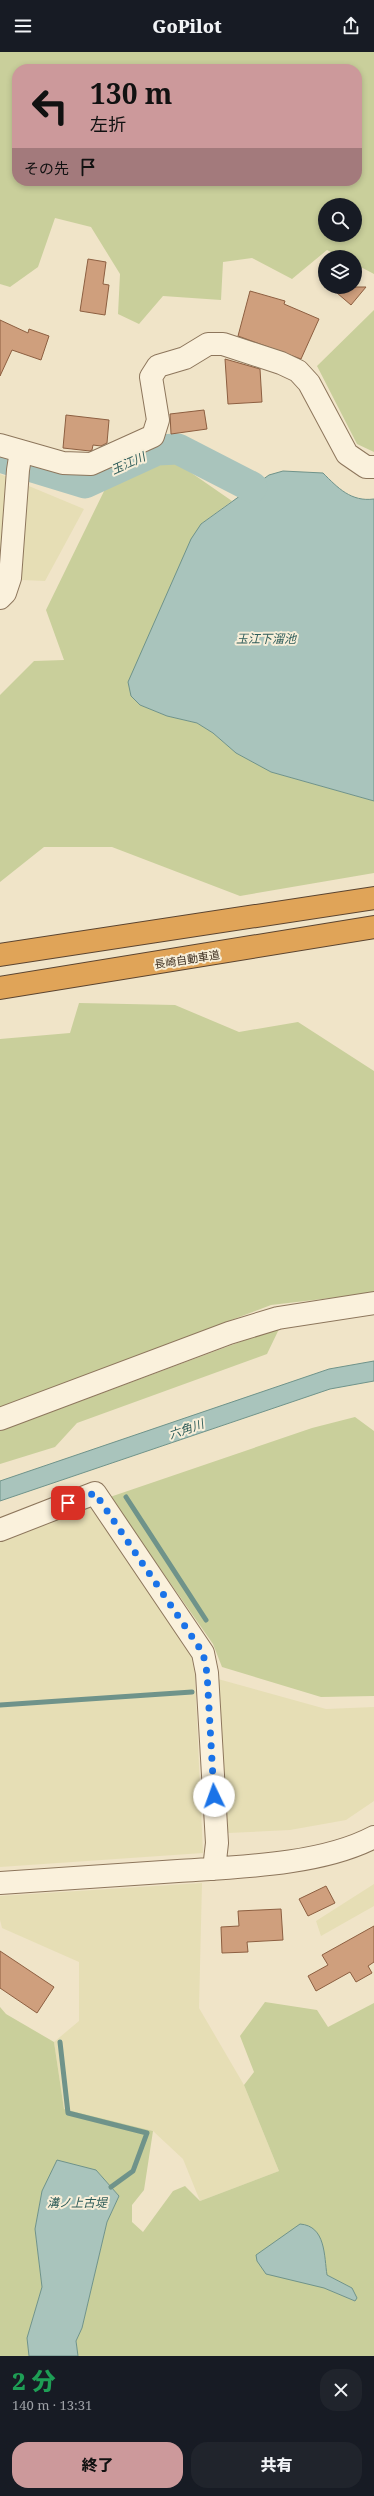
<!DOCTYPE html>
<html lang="ja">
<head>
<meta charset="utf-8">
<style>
  :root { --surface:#171b24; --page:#20242c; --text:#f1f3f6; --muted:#9ea1a6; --accent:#cc999b }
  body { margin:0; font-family:"Noto Serif","Noto Sans JP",serif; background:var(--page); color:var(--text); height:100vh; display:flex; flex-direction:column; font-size:15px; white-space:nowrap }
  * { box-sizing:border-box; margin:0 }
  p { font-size:13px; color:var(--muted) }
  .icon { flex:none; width:22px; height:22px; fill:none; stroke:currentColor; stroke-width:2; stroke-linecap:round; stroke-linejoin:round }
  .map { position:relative; height:2304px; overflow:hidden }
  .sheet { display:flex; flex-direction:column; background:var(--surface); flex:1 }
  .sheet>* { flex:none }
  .top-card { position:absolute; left:12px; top:12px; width:350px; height:122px; border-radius:16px; box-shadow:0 2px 6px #0003; background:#cc999b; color:#111; overflow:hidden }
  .buttons { position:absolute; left:318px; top:146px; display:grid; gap:8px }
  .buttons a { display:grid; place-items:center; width:44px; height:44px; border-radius:50%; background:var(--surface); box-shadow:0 2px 6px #0003; font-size:20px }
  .pin { position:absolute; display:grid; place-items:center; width:34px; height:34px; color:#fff; margin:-17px; border-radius:8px; box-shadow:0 2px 6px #0006 }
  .me { position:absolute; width:44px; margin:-22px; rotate:357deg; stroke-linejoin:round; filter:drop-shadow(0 0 3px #0008) }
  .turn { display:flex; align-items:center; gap:14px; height:84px; padding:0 12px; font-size:18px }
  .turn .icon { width:52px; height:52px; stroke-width:2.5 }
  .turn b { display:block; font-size:28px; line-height:34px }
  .then { display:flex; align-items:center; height:38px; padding:0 12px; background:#0003; gap:8px; font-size:15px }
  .round { display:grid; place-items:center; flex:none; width:42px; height:42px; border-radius:16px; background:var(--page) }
  .summary { display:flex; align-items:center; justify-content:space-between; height:68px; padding:0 12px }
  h1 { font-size:24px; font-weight:800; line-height:30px; color:#1e9e55 }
  .button { display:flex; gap:8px; margin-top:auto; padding:8px 12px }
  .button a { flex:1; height:46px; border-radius:16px; background:var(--accent); color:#111; font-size:16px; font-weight:800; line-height:46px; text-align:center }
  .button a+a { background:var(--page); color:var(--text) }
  header { display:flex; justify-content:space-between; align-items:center; height:52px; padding:0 12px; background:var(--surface); font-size:18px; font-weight:800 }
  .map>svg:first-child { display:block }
</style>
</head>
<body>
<header><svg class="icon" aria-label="menu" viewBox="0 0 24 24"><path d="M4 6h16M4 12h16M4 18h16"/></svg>GoPilot<svg class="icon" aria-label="share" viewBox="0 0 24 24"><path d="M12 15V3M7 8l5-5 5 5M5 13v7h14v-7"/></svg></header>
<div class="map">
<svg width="374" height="2304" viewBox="0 0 374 2304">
  <rect width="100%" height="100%" fill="#f0e4c8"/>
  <path fill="#e6deb5" d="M0,422L84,457L45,529L0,527Z
    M90,1454L194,1603L203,1801L0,1815V1486Z
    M218,1627L326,1657L374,1655V1749L346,1768L290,1778L228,1781Z
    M202,1831L199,1956L244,2033L279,2119L200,2149L183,2107L153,2079L64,2057L54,1990L79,1969V1910L2,1876L0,1868V1844Z
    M374,1832V1854L321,1884L316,1869Z"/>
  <path fill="#c9cf9b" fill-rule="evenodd" d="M0,0H374V222L355,212V205H341L327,198L292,227L252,206L223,210L221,248L163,244L139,272L118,262L120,222L91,175L55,166L38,215L10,235L0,232ZM17,17H357V129H17ZM325,153H355V183H325Z
    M374,258V400L357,392L317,314Z
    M159,408L180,413L232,449L201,472L131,644L140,653L167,664L197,671L213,681L236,701L271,720L374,749V821L240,844L112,795H44L0,830V643L34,609L64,608L46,558L108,431Z
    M79,951L175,953L239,980L298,970L374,1019V1241L271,1253L0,1355V987L70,981Z
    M280,1275L267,1302L77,1371L55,1395L0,1412V1379Z
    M355,1365L374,1379V1644L321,1645L222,1615L213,1592L110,1445L312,1376Z
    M265,1950L317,1958L328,1975L374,1951V2304H78L76,2289L82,2276L107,2170L119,2144L96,2118L42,2139L35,2177L42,2235L27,2286L29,2304H0V1955L6,1962L54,1990L64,2057L153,2079L144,2138L132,2153V2170L143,2180L173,2139L185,2134L200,2149L279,2119L244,2033L254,2020L240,1984ZM306,2173C326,2186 324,2201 327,2223L352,2236L355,2249L324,2236Z"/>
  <path fill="#a9c4bc" stroke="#6f938a" d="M283,419L323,421C338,436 351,450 374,447V749L271,720L236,701L213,681L197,671L167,664L140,653L131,644L128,630L191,487L201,472L269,423Z
    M374,1309V1329L330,1337L0,1449V1429L329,1317Z
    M57,2108L96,2118L119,2144L107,2170L82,2276L76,2289L78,2304H29L27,2286L42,2235L35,2177L42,2139Z
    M300,2172C326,2174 324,2204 327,2223L352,2236L357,2246L355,2249L324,2236L266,2222L257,2209L256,2203Z"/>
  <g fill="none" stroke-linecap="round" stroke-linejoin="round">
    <path stroke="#6f938a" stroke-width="5" d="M126,1445L206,1568
      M0,1653L192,1640
      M60,1990L68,2061L147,2081L133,2119L111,2135"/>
    <path stroke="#a9c4bc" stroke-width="31" d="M0,405L85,431L157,398L178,397L252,435"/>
  </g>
  <path fill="#cf9f7d" stroke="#8d5f41" d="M88,207L106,210L103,232L109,233L105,263L80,259Z
    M330,235H366L351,253Z
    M250,239L285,249L284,252L319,267L301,307L238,284Z
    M0,268L28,281L29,277L49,284L41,308L12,298L0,324Z
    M225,307L260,317L262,350L228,352Z
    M204,358L207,377L171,382L170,362Z
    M66,363L109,368L107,391L101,394L93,393L92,398L90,399L63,396Z
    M326,1834L335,1851L308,1864L299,1847Z
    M281,1857L283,1888L247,1890L248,1900L222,1901L221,1875L239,1874L238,1859Z
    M374,1874V1910L368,1914L372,1921L356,1930L350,1920L316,1939L308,1924L328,1913L322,1903Z
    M0,1899L54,1935L37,1961L0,1936Z"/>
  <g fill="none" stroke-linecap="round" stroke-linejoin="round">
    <g stroke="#8d765c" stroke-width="24">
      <path id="minor" d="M0,393L63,411L91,412L153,384L158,368L151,325L158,314L185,306L208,292H223L281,311L298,319L309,331L347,402L366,415H374
        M0,546L5,541L10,526L18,418L21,399
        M0,1367L229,1281L278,1266L374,1251
        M0,1478L95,1441L203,1601L207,1621L217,1791L214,1817
        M0,1831C59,1827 119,1823 178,1819C238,1815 321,1813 374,1785"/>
    </g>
    <g stroke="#5b4430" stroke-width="24">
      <path id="highway" d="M0,903L374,846
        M0,936L374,875"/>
    </g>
    <use href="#minor" stroke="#faf1dc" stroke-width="22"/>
    <use href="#highway" stroke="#e0a458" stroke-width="22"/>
  </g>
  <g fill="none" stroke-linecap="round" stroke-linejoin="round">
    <path stroke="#1a73e8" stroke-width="7" stroke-dasharray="0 12.6" d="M68,1451L95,1441L203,1601L207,1621L214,1744"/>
  </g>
  <g text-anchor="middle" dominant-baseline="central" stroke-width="4" stroke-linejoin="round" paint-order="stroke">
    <g font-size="11" fill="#3d2e20" stroke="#f7eed8">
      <text transform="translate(187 907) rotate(-9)">長崎自動車道</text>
    </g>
    <g font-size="12" font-style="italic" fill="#2f5d5a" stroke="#f7eed8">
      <text transform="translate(128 411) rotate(-24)">玉江川</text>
      <text x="266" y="586">玉江下溜池</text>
      <text transform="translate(186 1377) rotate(-19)">六角川</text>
      <text x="77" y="2150">溝ノ上古堤</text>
    </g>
  </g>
</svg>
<div class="buttons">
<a><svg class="icon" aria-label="search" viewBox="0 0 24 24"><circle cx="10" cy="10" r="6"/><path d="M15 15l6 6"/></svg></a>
<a><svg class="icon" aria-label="layers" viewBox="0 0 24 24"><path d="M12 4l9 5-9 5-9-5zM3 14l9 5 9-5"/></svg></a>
</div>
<div class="pin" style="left:68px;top:1451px;background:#d93025"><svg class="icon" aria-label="arrive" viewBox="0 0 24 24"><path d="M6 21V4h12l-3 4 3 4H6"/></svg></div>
<svg class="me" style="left:214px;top:1744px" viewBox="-20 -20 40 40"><circle r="19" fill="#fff"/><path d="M0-13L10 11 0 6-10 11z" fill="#1a73e8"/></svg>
<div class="top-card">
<div class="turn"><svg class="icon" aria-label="left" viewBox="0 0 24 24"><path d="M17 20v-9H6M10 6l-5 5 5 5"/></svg><div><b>130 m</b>左折</div></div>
<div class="then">その先<svg class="icon" aria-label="arrive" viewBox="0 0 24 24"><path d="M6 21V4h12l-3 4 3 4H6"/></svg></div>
</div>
</div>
<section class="sheet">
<div class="summary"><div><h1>2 分</h1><p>140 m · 13:31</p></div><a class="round"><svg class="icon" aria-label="close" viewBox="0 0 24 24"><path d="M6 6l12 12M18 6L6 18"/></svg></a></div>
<div class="button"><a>終了</a><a>共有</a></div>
</section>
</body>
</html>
